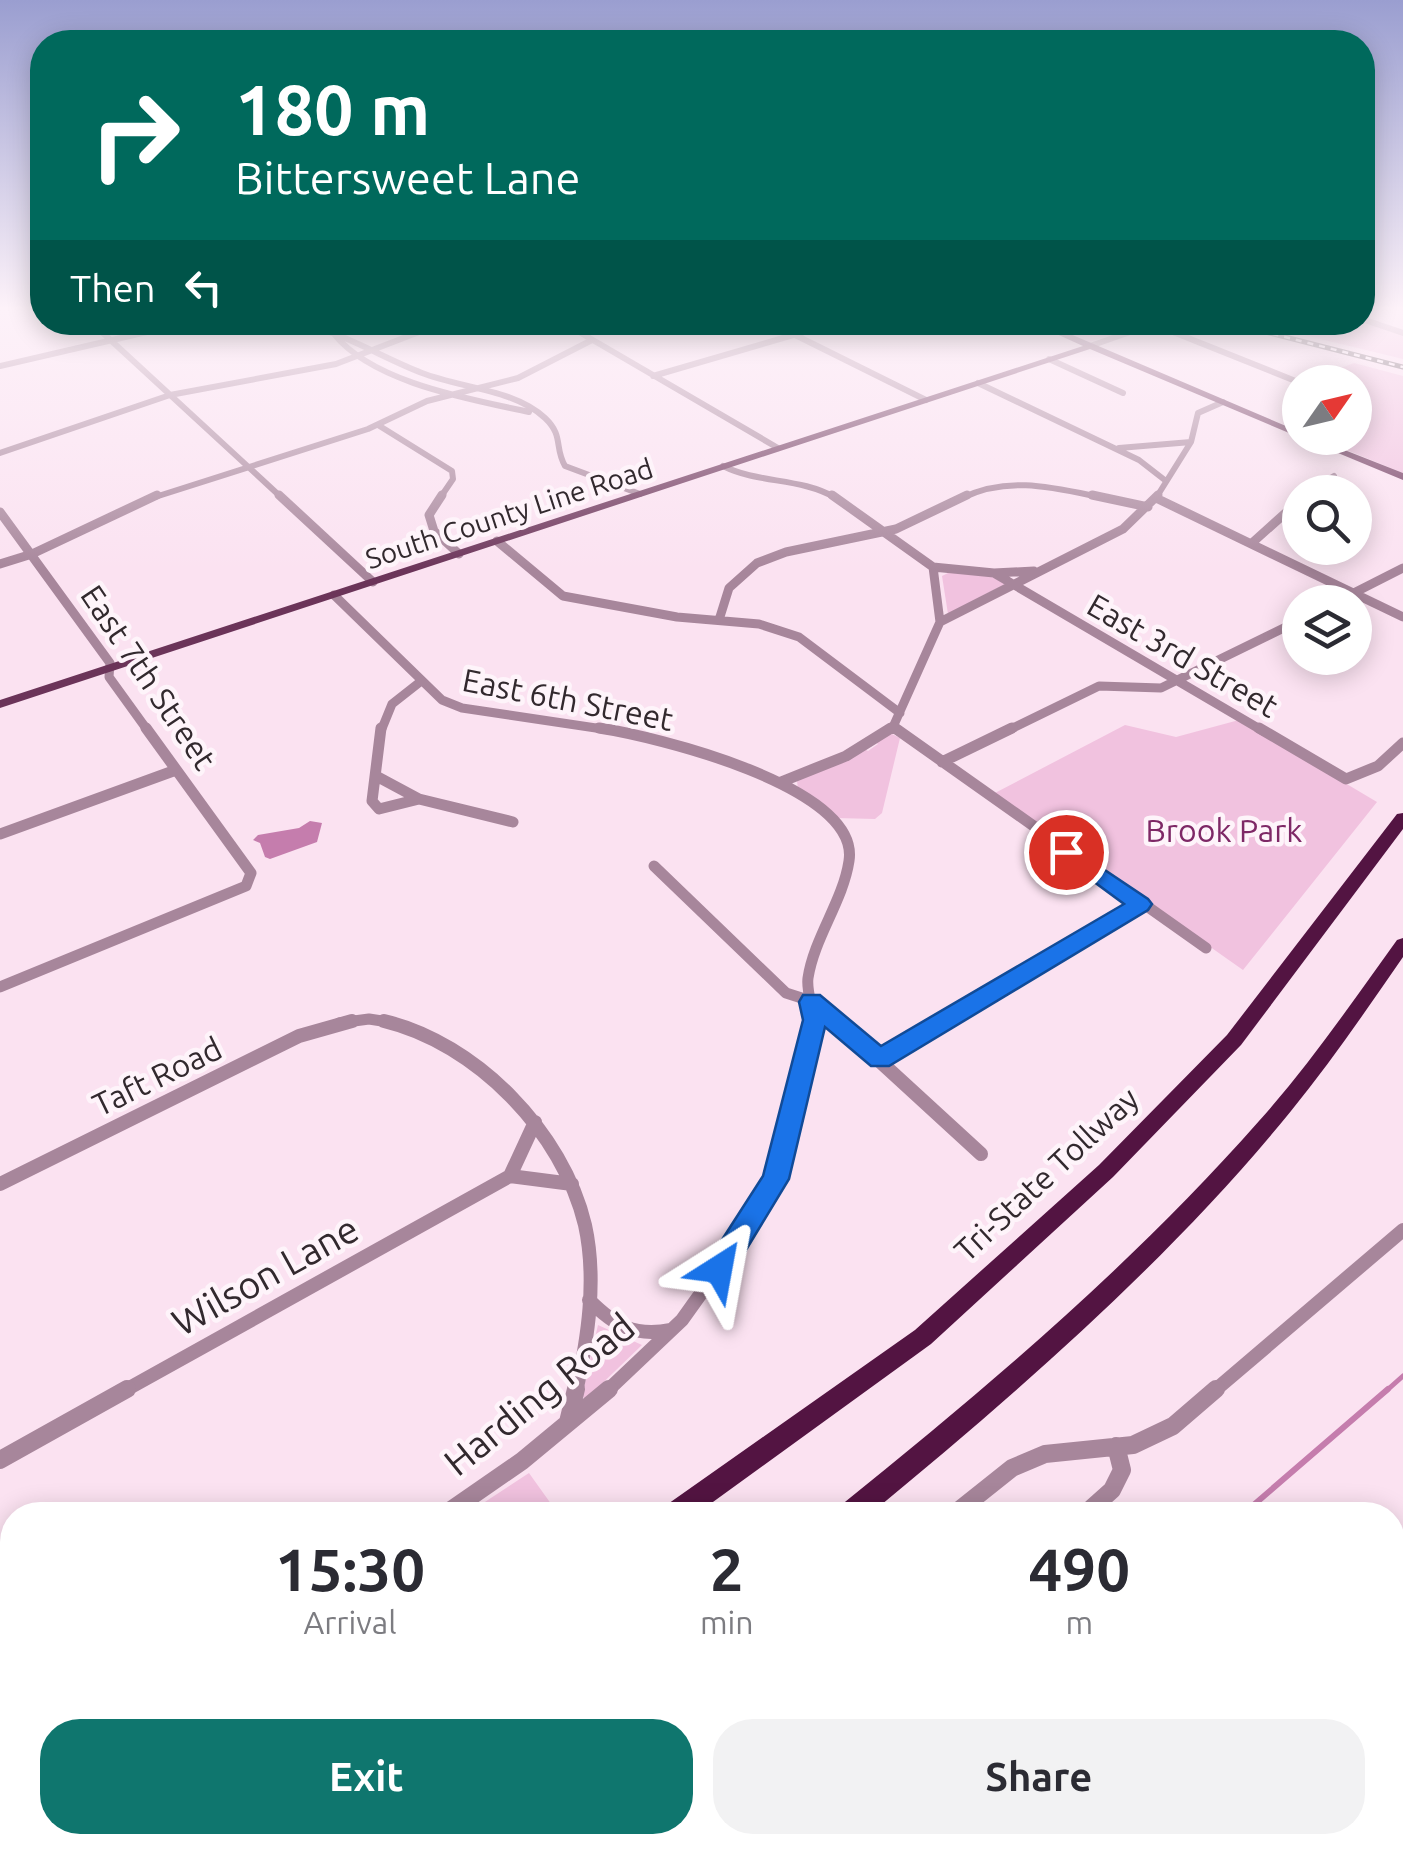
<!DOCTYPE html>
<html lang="en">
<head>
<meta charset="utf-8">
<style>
  :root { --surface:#fff; --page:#f2f2f3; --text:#2b2b33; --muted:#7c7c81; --accent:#0f766e }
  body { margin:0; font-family:Ubuntu,sans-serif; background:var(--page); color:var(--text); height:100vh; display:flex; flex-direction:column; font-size:38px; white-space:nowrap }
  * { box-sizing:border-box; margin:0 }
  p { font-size:32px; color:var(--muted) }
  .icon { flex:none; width:55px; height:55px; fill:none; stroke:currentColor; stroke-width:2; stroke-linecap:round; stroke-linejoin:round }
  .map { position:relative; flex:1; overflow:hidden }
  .side { position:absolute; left:0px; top:1502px; width:1405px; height:352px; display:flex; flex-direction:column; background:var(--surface); border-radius:40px 40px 0 0; box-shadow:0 5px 25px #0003 }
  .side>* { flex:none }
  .banner { position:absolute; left:30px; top:30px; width:1345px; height:305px; border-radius:40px; box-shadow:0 5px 25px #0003; background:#00695c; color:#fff; overflow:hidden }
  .needle { width:65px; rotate:56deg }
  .buttons { position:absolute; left:1282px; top:365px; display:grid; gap:20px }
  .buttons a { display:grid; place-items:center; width:90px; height:90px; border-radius:50%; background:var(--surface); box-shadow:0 5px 25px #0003; font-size:50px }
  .pin { position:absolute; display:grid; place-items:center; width:85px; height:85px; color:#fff; margin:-42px; border:5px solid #fff; border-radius:50%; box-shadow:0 2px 10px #0007 }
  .me { position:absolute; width:110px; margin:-55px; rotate:34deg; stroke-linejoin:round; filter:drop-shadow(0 0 8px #0008) }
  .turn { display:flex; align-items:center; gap:35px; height:210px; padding:0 40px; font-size:45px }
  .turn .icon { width:130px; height:130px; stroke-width:2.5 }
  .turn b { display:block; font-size:70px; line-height:85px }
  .then { display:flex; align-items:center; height:95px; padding:0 40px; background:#0003; gap:20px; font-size:38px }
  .eta { display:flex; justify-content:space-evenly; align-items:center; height:170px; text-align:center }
  .eta b { font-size:60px; font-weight:700; line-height:70px }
  .cta { display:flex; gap:20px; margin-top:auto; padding:20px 40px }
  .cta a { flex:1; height:115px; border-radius:40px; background:var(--accent); color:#fff; font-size:40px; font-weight:700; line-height:115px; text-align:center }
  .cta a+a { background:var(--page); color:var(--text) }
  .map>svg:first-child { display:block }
</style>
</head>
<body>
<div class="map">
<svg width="1403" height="1854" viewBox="0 0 1403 1854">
  <rect width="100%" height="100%" fill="#fbe2f1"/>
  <path fill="#f1c2df" d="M1363,321L1403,336V359L1255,323Z
    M1040,323H1154L1089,342Z
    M1354,363L1403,376V473L1317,438H1355V382H1304Z
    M950,572L989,575L1005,584L948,614L942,576Z
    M1239,720L1377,802L1243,970L993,794L1125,725L1176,737Z
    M892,734L900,738L882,813L875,819L836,818L798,789L797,781L863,748L868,751L878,744L874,741Z
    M598,1325L642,1345L585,1400L582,1395Z
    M529,1473L559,1515H465Z
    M12,1765V1842L109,1843L92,1854H0V1770Z"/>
  <path fill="#c57dad" d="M310,821L322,823L317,842L270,859L265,857L260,843L253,840L258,835L299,828Z"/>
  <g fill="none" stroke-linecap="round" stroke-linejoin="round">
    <path stroke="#c57dad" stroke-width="5" d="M1385,1392L1403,1376"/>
    <path stroke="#c57dad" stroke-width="6" d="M1242,1515L1388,1389
      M888,1854L901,1842"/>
    <path stroke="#a7869b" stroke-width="6" d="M1362,319L1403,333
      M91,322L282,498
      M292,322C338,329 378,356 422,373C460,388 514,389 545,418C564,436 554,447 565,466L640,494
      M562,322L778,448
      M769,322L926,400
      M334,334C373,383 470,399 529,412
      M1090,346L1153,324L1298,382
      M1049,359L1123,393
      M0,366L190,322
      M653,376L838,322
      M978,383L1139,460L1166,481
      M378,425L452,471L453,479L440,498
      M1119,448L1191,442L1198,413L1223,402
      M0,453L170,395L336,364L419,332L512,322
      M723,466C759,484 800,477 836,498
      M1308,492L1334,476
      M152,498L368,429L427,401L518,378L592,340
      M962,498C1009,475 1055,488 1104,498
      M1156,498L1191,442"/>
    <path stroke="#a7869b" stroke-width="9" d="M279,495L373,582
      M442,495L429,515L434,531L459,554
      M832,495L933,567L940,622
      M1092,495L1148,507
      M1156,498L1403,617
      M0,512L110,663L109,677L148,731
      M497,541L563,596L677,617L759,624L799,637L900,713
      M1252,543L1300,500
      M0,564L32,554L157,495
      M933,567L994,573L1034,571
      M994,573L1263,731
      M334,595L442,700L462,708L616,731
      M1336,602L1403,568
      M719,620L729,588L757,563L786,552L896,529L967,495
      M893,727L898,731
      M381,731L392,704L420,682
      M887,731L893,727L940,622L1123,529L1158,495
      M1007,731L1099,686L1161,688L1300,620"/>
    <path stroke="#a7869b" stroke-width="11" d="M381,728L372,801L379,809L419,799
      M599,728C653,736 861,786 849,861C843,901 814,938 808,978C806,992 814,1009 814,1023
      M895,728L1206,948
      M1259,728L1346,779L1378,766L1403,743
      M942,762L1012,728
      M378,777L419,799L513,822
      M781,782L846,756L891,728
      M0,834L176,770
      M654,866L786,993L811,1001L838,1023
      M0,987L246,886L251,873L146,728
      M339,1023L369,1019L395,1023
      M940,1023L1140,904"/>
    <path stroke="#a7869b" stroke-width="14" d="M384,1021C476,1043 563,1132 585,1225C597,1279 588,1338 576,1392
      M836,1021L981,1154
      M880,1059L944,1021
      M510,1176L572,1184
      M0,1184L299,1036L352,1021
      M589,1300C615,1326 634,1337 671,1330
      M122,1392L510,1176L535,1122
      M606,1392L682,1320L737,1243L775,1179L815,1021
      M1213,1392L1403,1230"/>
    <path stroke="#a7869b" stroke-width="18" d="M568,1422L576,1389
      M0,1460L127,1389
      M444,1515L522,1461L609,1389
      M953,1515L1012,1468L1045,1454L1133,1445L1173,1426L1216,1389
      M1084,1515L1112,1490L1122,1470L1116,1446
      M1392,1547L1403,1557
      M0,1749L12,1746
      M1392,1749L1403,1738
      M655,1854L665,1842
      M1294,1854L1305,1842"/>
    <path fill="#6b3459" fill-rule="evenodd" d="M1030,322H1042L1300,432L1301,438L1090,349L0,708V700L1083,346Z
      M1302,438H1314L1403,473V480Z"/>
    <path fill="#531442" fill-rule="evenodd" d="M1403,813V829L1241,1045L1113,1177L931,1344L695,1515H661L665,1506L915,1330L1099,1165L1227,1035L1397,814Z
      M1403,938V957C1367,1009 1331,1062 1291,1111C1168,1262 1019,1391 869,1515H836L840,1506C988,1387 1133,1264 1259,1121C1310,1064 1353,1001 1397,940Z
      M176,1842H216L209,1854H170Z
      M384,1842H423L416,1854H378Z"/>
    <g stroke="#4d4248" stroke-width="5">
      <path id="rail" d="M1226,322L1403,367"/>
    </g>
    <use href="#rail" stroke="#fef4fa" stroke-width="2.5" stroke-dasharray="6" stroke-linecap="butt"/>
  </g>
  <linearGradient id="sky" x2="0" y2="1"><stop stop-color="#9a9ed0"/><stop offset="0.54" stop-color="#fdf2f9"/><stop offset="1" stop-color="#fdf2f9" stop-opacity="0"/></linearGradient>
  <rect width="1403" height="571" fill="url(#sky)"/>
  <path fill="#1a73e8" stroke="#114b97" stroke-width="2.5" d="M1066,844L1148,899L1152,904L1148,910L889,1066H871L825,1027L789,1179L729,1278L719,1281L709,1278L704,1269L709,1260L763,1176L803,1020L799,1002L803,995H820L881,1046L1124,904L1059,856L1056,852Z"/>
  <g text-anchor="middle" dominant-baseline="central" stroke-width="9" stroke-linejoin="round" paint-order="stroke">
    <g font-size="28" fill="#32292e" stroke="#fef4fa">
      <text transform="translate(509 513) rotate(-18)">South County Line Road</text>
    </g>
    <g font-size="32" fill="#32292e" stroke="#fef4fa">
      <text transform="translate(1183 655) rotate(30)">East 3rd Street</text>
      <text transform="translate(149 677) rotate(56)">East 7th Street</text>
      <text transform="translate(568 699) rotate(11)">East 6th Street</text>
      <text transform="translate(157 1076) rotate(-26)">Taft Road</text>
      <text transform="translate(1046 1174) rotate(-43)">Tri-State Tollway</text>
    </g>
    <g font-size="32" fill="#7e2866" stroke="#fef4fa">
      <text x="1224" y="830">Brook Park</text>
    </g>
    <g font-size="38" fill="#32292e" stroke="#fef4fa">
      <text transform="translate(265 1275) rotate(-29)">Wilson Lane</text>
      <text transform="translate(539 1394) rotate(-39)">Harding Road</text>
    </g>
  </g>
</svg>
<div class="buttons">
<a><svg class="needle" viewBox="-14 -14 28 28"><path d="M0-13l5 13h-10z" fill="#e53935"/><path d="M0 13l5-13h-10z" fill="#7c7c81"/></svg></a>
<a><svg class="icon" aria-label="search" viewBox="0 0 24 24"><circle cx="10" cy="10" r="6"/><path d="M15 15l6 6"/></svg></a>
<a><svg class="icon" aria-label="layers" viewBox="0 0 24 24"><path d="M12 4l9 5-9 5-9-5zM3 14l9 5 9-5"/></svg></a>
</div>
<div class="pin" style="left:1066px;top:852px;background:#d93025"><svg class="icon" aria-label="arrive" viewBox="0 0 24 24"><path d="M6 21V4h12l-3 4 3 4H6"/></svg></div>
<svg class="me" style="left:719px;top:1269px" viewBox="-20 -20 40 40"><path d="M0-17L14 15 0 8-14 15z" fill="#1a73e8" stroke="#fff" stroke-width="4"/></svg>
<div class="banner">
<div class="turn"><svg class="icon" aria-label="right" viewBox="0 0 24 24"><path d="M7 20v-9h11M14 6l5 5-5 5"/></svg><div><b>180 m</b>Bittersweet Lane</div></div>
<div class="then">Then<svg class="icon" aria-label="left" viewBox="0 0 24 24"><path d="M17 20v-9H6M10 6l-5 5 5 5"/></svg></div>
</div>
<section class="side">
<div class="eta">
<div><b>15:30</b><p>Arrival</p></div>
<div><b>2</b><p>min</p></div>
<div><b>490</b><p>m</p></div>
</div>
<div class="cta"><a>Exit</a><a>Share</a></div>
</section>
</div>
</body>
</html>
